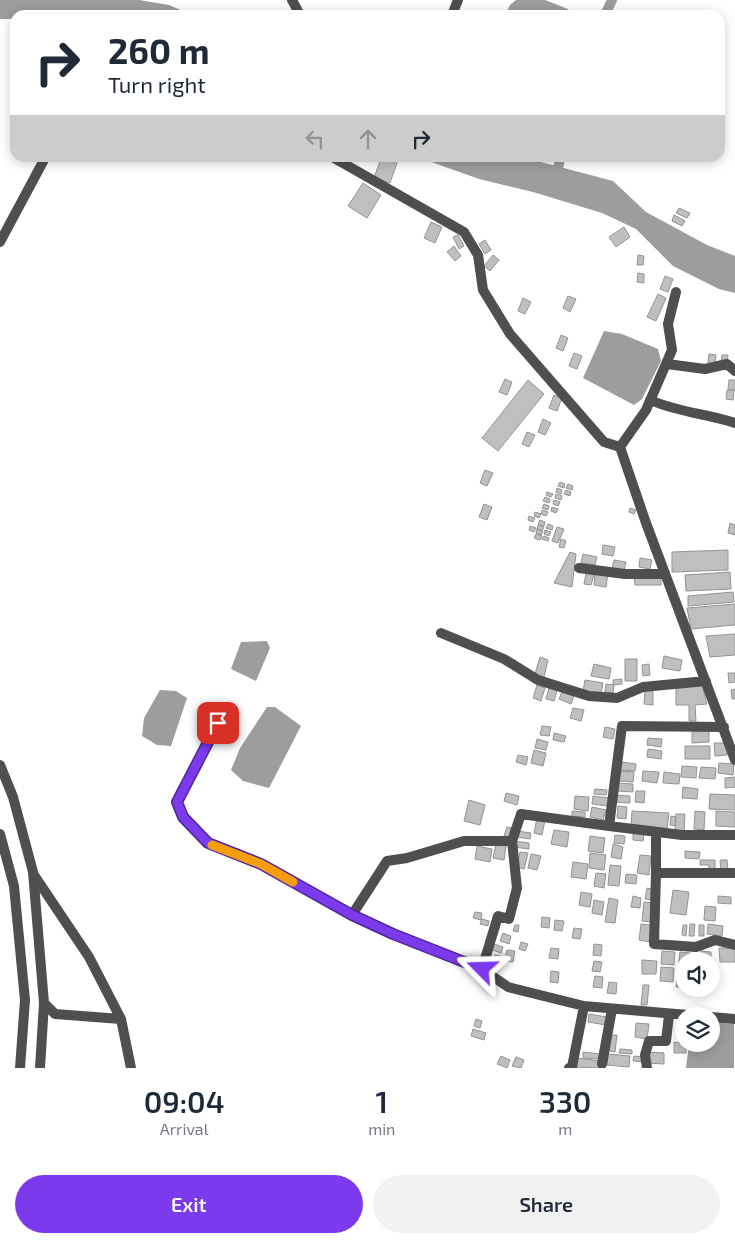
<!DOCTYPE html>
<html lang="en">
<head>
<meta charset="utf-8">
<style>
  :root { --surface:#fff; --page:#f2f2f3; --text:#1f2937; --muted:#747a83; --accent:#7c3aed }
  body { margin:0; font-family:"Exo 2",sans-serif; background:var(--page); color:var(--text); height:100vh; display:flex; flex-direction:column; font-size:19px; white-space:nowrap }
  * { box-sizing:border-box; margin:0 }
  p { font-size:16px; color:var(--muted) }
  .icon { flex:none; width:28px; height:28px; fill:none; stroke:currentColor; stroke-width:2; stroke-linecap:round; stroke-linejoin:round }
  .map { position:relative; height:1068px; overflow:hidden }
  .sheet { display:flex; flex-direction:column; background:var(--surface); flex:1 }
  .sheet>* { flex:none }
  .guide { position:absolute; left:10px; top:10px; width:715px; height:152px; border-radius:15px; box-shadow:0 2px 12px #0003; background:#fff; color:var(--text); overflow:hidden }
  .fabs { position:absolute; left:675px; top:952px; display:grid; gap:10px }
  .fabs a { display:grid; place-items:center; width:45px; height:45px; border-radius:50%; background:var(--surface); box-shadow:0 2px 12px #0003; font-size:25px }
  .pin { position:absolute; display:grid; place-items:center; width:42px; height:42px; color:#fff; margin:-21px; border-radius:10px; box-shadow:0 2px 8px #0006 }
  .me { position:absolute; width:55px; margin:-28px; rotate:292deg; stroke-linejoin:round; filter:drop-shadow(0 0 4px #0008) }
  .turn { display:flex; align-items:center; gap:18px; height:105px; padding:0 15px; font-size:22px }
  .turn .icon { width:65px; height:65px; stroke-width:2.5 }
  .turn b { display:block; font-size:35px; line-height:42px }
  .lanes { display:flex; align-items:center; height:48px; padding:0 15px; background:#0003; justify-content:center; gap:25px; direction:ltr }
  .lanes .off { opacity:.35 }
  .eta { display:flex; justify-content:space-evenly; align-items:center; height:85px; text-align:center }
  .eta b { font-size:30px; font-weight:600; line-height:35px }
  .action { display:flex; gap:10px; margin-top:auto; padding:10px 15px }
  .action a { flex:1; height:58px; border-radius:30px; background:var(--accent); color:#fff; font-size:20px; font-weight:600; line-height:58px; text-align:center }
  .action a+a { background:var(--page); color:var(--text) }
  .map>svg:first-child { display:block }
</style>
</head>
<body>
<div class="map">
<svg width="735" height="1068" viewBox="0 0 735 1068">
  <rect width="100%" height="100%" fill="#fff"/>
  <path fill="#9d9d9d" d="M0,0H139L169,5L192,15H15V19H0Z
    M516,0H545L568,9L570,15H505L510,5Z
    M420,158H526L613,181L646,212L707,245L735,256V293L719,289L673,266L636,229L602,213L533,192L479,179Z
    M604,331L622,334L658,349L661,361L642,399L634,405L583,378Z
    M267,641L270,648L256,681L231,669L241,642Z
    M160,690L176,691L187,698L171,746L157,745L142,736L144,718Z
    M267,707H275L301,726L269,788L243,781L231,770L240,748Z
    M711,1022L734,1024V1068H686L689,1044H711Z"/>
  <g fill="none" stroke-linecap="round" stroke-linejoin="round">
    <path stroke="#9d9d9d" stroke-width="10" d="M605,15L612,0
      M557,175L560,158"/>
  </g>
  <path fill="#bfbfbf" stroke="#939393" d="M381,158L398,160L390,183L374,178Z
    M363,183L381,195L367,218L348,206Z
    M679,208L690,213L687,218L676,213Z
    M674,215L685,221L682,226L672,221Z
    M431,222L442,227L435,243L424,238Z
    M624,227L630,237L616,247L609,237Z
    M458,235L464,246L459,249L453,237Z
    M485,240L491,250L485,254L479,244Z
    M454,246L461,256L455,261L447,252Z
    M493,255L499,260L490,271L484,266Z
    M638,255L644,256L643,265H637Z
    M638,273L644,274V283L637,282Z
    M665,276L673,279L668,292L660,289Z
    M658,294L666,298L656,321L647,317Z
    M568,296L576,299L570,312L563,308Z
    M523,298L531,302L525,314L518,311Z
    M561,335L568,338L563,351L556,348Z
    M574,353L582,356L577,369L569,366Z
    M709,354L716,355L715,364L708,363Z
    M722,355H728L727,364H721Z
    M505,379L512,382L507,395L499,392Z
    M528,380L544,394L498,451L482,438Z
    M729,380H735V390L728,389Z
    M727,390H734L733,400L726,399Z
    M554,395L562,398L557,411L549,408Z
    M543,419L551,423L545,435L538,432Z
    M527,432L535,435L529,447L522,444Z
    M485,470L493,473L487,486L480,483Z
    M560,482L565,484L564,488L558,486Z
    M568,484L573,486L572,490L566,488Z
    M557,488L562,490L561,494L556,492Z
    M566,490L571,492L570,496L564,494Z
    M547,492L553,494L551,497L546,495Z
    M556,494L562,496L561,500L555,498Z
    M545,497L550,499L549,503L543,501Z
    M554,500L560,502L558,506L553,504Z
    M484,504L492,507L487,520L479,517Z
    M544,504L549,506L548,510L542,508Z
    M552,507L558,509L556,513L551,511Z
    M630,508L636,510L634,514L629,512Z
    M542,510L548,512L546,516L541,514Z
    M535,512L541,514L539,518L534,516Z
    M529,516L535,518L533,522L528,520Z
    M540,520L545,522L544,526L538,524Z
    M730,523L735,525V535L728,533Z
    M548,524L553,526L552,530L546,528Z
    M538,525L544,527L542,531L537,529Z
    M530,526L536,528L534,532L529,530Z
    M557,527L564,529L558,543L552,541Z
    M537,529L543,531L541,535L536,533Z
    M545,530L551,532L549,536L544,534Z
    M536,534L542,536L540,540L534,538Z
    M544,536L549,538L548,541L542,539Z
    M561,539L566,541L564,548L559,547Z
    M603,545L615,547L613,556L602,554Z
    M728,550V570L672,572V552Z
    M570,552L576,554L572,587L554,583Z
    M583,554L597,557L595,565L581,563Z
    M640,558L652,560L650,569L639,567Z
    M614,560L626,562L624,571L612,569Z
    M595,572L608,574L606,587L594,585Z
    M730,572L731,589L686,591L685,575Z
    M586,573L594,574L591,585L584,584Z
    M634,578H661V585H635Z
    M733,592L734,602L688,606V596Z
    M735,604V625L691,629L687,608Z
    M735,634V655L710,657L706,636Z
    M664,656L682,660L680,671L662,668Z
    M540,657L548,660L544,677L535,674Z
    M625,659H637V681H625Z
    M594,664L611,668L609,679L591,676Z
    M649,664L650,675L643,676L642,665Z
    M728,673H735V682L729,683Z
    M622,679V684L613,685V680Z
    M585,680L603,683L601,695L583,691Z
    M606,684L614,685L613,693L605,692Z
    M537,685L545,688L541,701L533,698Z
    M702,685L707,704L695,705L696,721H689V705H676V686Z
    M549,688L557,690L554,701L546,699Z
    M735,689V699H732L731,690Z
    M645,690H653V705L644,704Z
    M562,692L574,696L571,704L559,699Z
    M573,708L584,710L581,721L570,718Z
    M542,726L551,727L549,736L540,735Z
    M605,727L615,729L613,739L603,737Z
    M692,730H709V742L692,743Z
    M554,733L566,736L564,742L553,740Z
    M648,738L662,739L661,747L647,745Z
    M537,739L548,742L546,750L535,748Z
    M714,743H727V755L715,756Z
    M685,746H710V759H685Z
    M648,749L662,751L661,759L647,757Z
    M534,750L546,753L543,766L531,763Z
    M518,755L528,757L526,765L516,762Z
    M622,762L636,764L635,771L621,770Z
    M719,763L734,764L733,775L718,773Z
    M682,766L697,767L696,778L681,777Z
    M701,767L716,768L715,779L699,778Z
    M620,771L634,772L633,782L619,781Z
    M643,771L659,772L657,783L642,781Z
    M664,772L680,774L679,784L663,783Z
    M735,777V787L725,788V778Z
    M617,783L633,784V792L617,791Z
    M683,787L698,789L697,799L682,798Z
    M595,789L607,790L606,795L594,794Z
    M636,791H645L644,803L635,802Z
    M506,793L519,796L517,805L504,801Z
    M710,794L735,795V810L709,809Z
    M616,795L630,796V803L615,802Z
    M575,796L589,797L588,811L574,809Z
    M593,796L609,798L608,806L592,804Z
    M469,800L485,805L480,825L464,821Z
    M618,806L627,807L626,819L617,818Z
    M592,807L606,810L603,820L590,817Z
    M572,811L585,812V817L572,816Z
    M632,811L669,813L667,829L631,826Z
    M695,811L705,812L704,830L694,829Z
    M716,811L735,812V827L716,826Z
    M676,814H685L684,832L675,831Z
    M671,816L676,817L675,826L670,825Z
    M537,818L545,820L542,835L534,833Z
    M507,827L512,828L510,837L504,836Z
    M554,830L569,832L567,847L551,844Z
    M517,831L531,833L530,839L516,837Z
    M633,832L644,833L643,841L633,840Z
    M615,835L625,836L624,844L614,843Z
    M590,836L605,838L603,853L588,851Z
    M515,841L529,843V849L514,847Z
    M496,844L506,846L504,860L493,858Z
    M613,844L623,847L621,859L611,857Z
    M477,846L492,849L490,862L475,859Z
    M685,851L700,852L699,859L685,858Z
    M520,852L528,853L524,869L517,867Z
    M590,853L606,855L604,870L589,868Z
    M531,854L541,856L537,870L528,868Z
    M640,855L651,856L649,875L637,873Z
    M700,860H715V871H709V865H700Z
    M720,860H727L728,870L721,871Z
    M573,862L588,864L586,879L571,877Z
    M610,865L621,866L619,886L608,885Z
    M596,873L606,874L604,888L594,886Z
    M626,874L637,875L636,884L625,883Z
    M647,888L655,890L654,900L645,899Z
    M673,890L689,892L686,915L670,913Z
    M581,892L592,894L590,907L579,905Z
    M633,896L641,898L640,908L631,907Z
    M718,896L731,897V904L718,903Z
    M609,898L618,900L615,923L605,922Z
    M594,900L604,902L602,915L592,913Z
    M644,902L654,903L651,922L642,921Z
    M705,906L716,907L715,921L704,920Z
    M475,912L482,913L481,920L473,918Z
    M542,917L550,918L549,928L541,927Z
    M482,919L489,921L488,926L480,924Z
    M555,920L564,921L562,931L554,930Z
    M641,924L651,925L649,942L639,940Z
    M690,924H695L694,936H689Z
    M708,924L723,926L722,936L707,934Z
    M515,925H519L518,932L513,931Z
    M683,925H687L686,936L682,935Z
    M699,925H704V936H699Z
    M574,928L582,929L580,939L572,938Z
    M503,933L511,936L509,944L500,941Z
    M521,942L528,944L525,951L519,949Z
    M494,944L503,947L501,953L492,950Z
    M594,944L602,945L601,956L593,955Z
    M551,948L559,949L558,959L549,958Z
    M719,948H735V962H720Z
    M507,950L515,951L513,962L505,961Z
    M662,951L675,952L674,965L661,964Z
    M701,951L711,952V961H700Z
    M680,952L690,953V961H684V968H678Z
    M495,955L501,956L499,964L493,962Z
    M642,960L657,961L656,974H642Z
    M594,961L602,962L600,972L592,971Z
    M661,967L674,968L673,982L660,981Z
    M551,971L559,972L558,983L550,982Z
    M678,971H684V987H676Z
    M595,976L603,977L602,988L593,987Z
    M609,982L617,983L616,994L607,993Z
    M643,985H649L647,1005H641Z
    M589,1014L607,1017L606,1025L588,1022Z
    M476,1019L482,1021L480,1028L474,1026Z
    M636,1023L649,1024L647,1039L635,1037Z
    M473,1029L486,1033L484,1040L471,1036Z
    M611,1035H617L615,1052L609,1051Z
    M674,1042L686,1044V1053H674Z
    M620,1049L632,1050V1054L619,1053Z
    M583,1052L600,1054V1059L583,1058Z
    M648,1052L664,1053V1064L647,1063Z
    M608,1054L630,1056L629,1067L607,1065Z
    M501,1056L510,1060L507,1068L497,1064Z
    M634,1056L643,1057V1062L633,1061Z
    M516,1057L524,1060L521,1068L512,1066Z
    M577,1058L600,1061L599,1068L576,1067Z"/>
  <g fill="none" stroke-linecap="round" stroke-linejoin="round">
    <path stroke="#4f4f4f" stroke-width="10" d="M292,0L300,15
      M452,15L458,0
      M334,158L464,232L478,255L483,290L510,334L604,442L620,447L646,523L735,760
      M0,242L45,158
      M667,364L705,369L727,364L735,371
      M650,400C678,412 707,414 735,423
      M620,447L646,410L672,350L668,324L676,292
      M579,568L625,574H665
      M441,633L504,659L538,680L589,696L617,698L643,687L706,681
      M218,723L177,802L183,817L208,843L261,864L352,915
      M0,765L13,797L33,872L44,1003L40,1068
      M609,826L682,835H735
      M656,832V873H735
      M0,834L14,886L25,1000L20,1068
      M656,873L654,944L696,947L715,940L735,945
      M34,875L89,957L121,1019L131,1068
      M482,969L498,916L509,919L517,888L512,841
      M44,1003L55,1014L121,1019
      M699,1016L584,1006L508,987L482,969L393,934L352,915L387,861L407,858L464,841H512L521,814L609,826L622,726L724,727
      M711,1017L735,1019
      M602,1064L612,1009
      M569,1068L572,1067L584,1006
      M647,1068L645,1055L649,1041H666L669,1015"/>
  </g>
  <g fill="none" stroke-linecap="round" stroke-linejoin="round">
    <g stroke="#51269a" stroke-width="12">
      <path id="route" d="M218,723L177,802L183,817L208,843L261,864L352,915L393,934L482,969"/>
    </g>
    <use href="#route" stroke="#7c3aed" stroke-width="9"/>
    <path stroke="#f59e0b" stroke-width="9" d="M212,845L261,864L293,882"/>
  </g>
</svg>
<div class="fabs">
<a><svg class="icon" aria-label="sound" viewBox="0 0 24 24"><path d="M4 9h4l5-4v14l-5-4H4zM17 9q2 3 0 6"/></svg></a>
<a><svg class="icon" aria-label="layers" viewBox="0 0 24 24"><path d="M12 4l9 5-9 5-9-5zM3 14l9 5 9-5"/></svg></a>
</div>
<div class="pin" style="left:218px;top:723px;background:#d93025"><svg class="icon" aria-label="arrive" viewBox="0 0 24 24"><path d="M6 21V4h12l-3 4 3 4H6"/></svg></div>
<svg class="me" style="left:482px;top:969px" viewBox="-20 -20 40 40"><path d="M0-17L14 15 0 8-14 15z" fill="#7c3aed" stroke="#fff" stroke-width="4"/></svg>
<div class="guide">
<div class="turn"><svg class="icon" aria-label="right" viewBox="0 0 24 24"><path d="M7 20v-9h11M14 6l5 5-5 5"/></svg><div><b>260 m</b>Turn right</div></div>
<div class="lanes"><svg class="icon off" aria-label="left" viewBox="0 0 24 24"><path d="M17 20v-9H6M10 6l-5 5 5 5"/></svg><svg class="icon off" aria-label="ahead" viewBox="0 0 24 24"><path d="M12 20V5M6 11l6-6 6 6"/></svg><svg class="icon" aria-label="right" viewBox="0 0 24 24"><path d="M7 20v-9h11M14 6l5 5-5 5"/></svg></div>
</div>
</div>
<section class="sheet">
<div class="eta">
<div><b>09:04</b><p>Arrival</p></div>
<div><b>1</b><p>min</p></div>
<div><b>330</b><p>m</p></div>
</div>
<div class="action"><a>Exit</a><a>Share</a></div>
</section>
</body>
</html>
